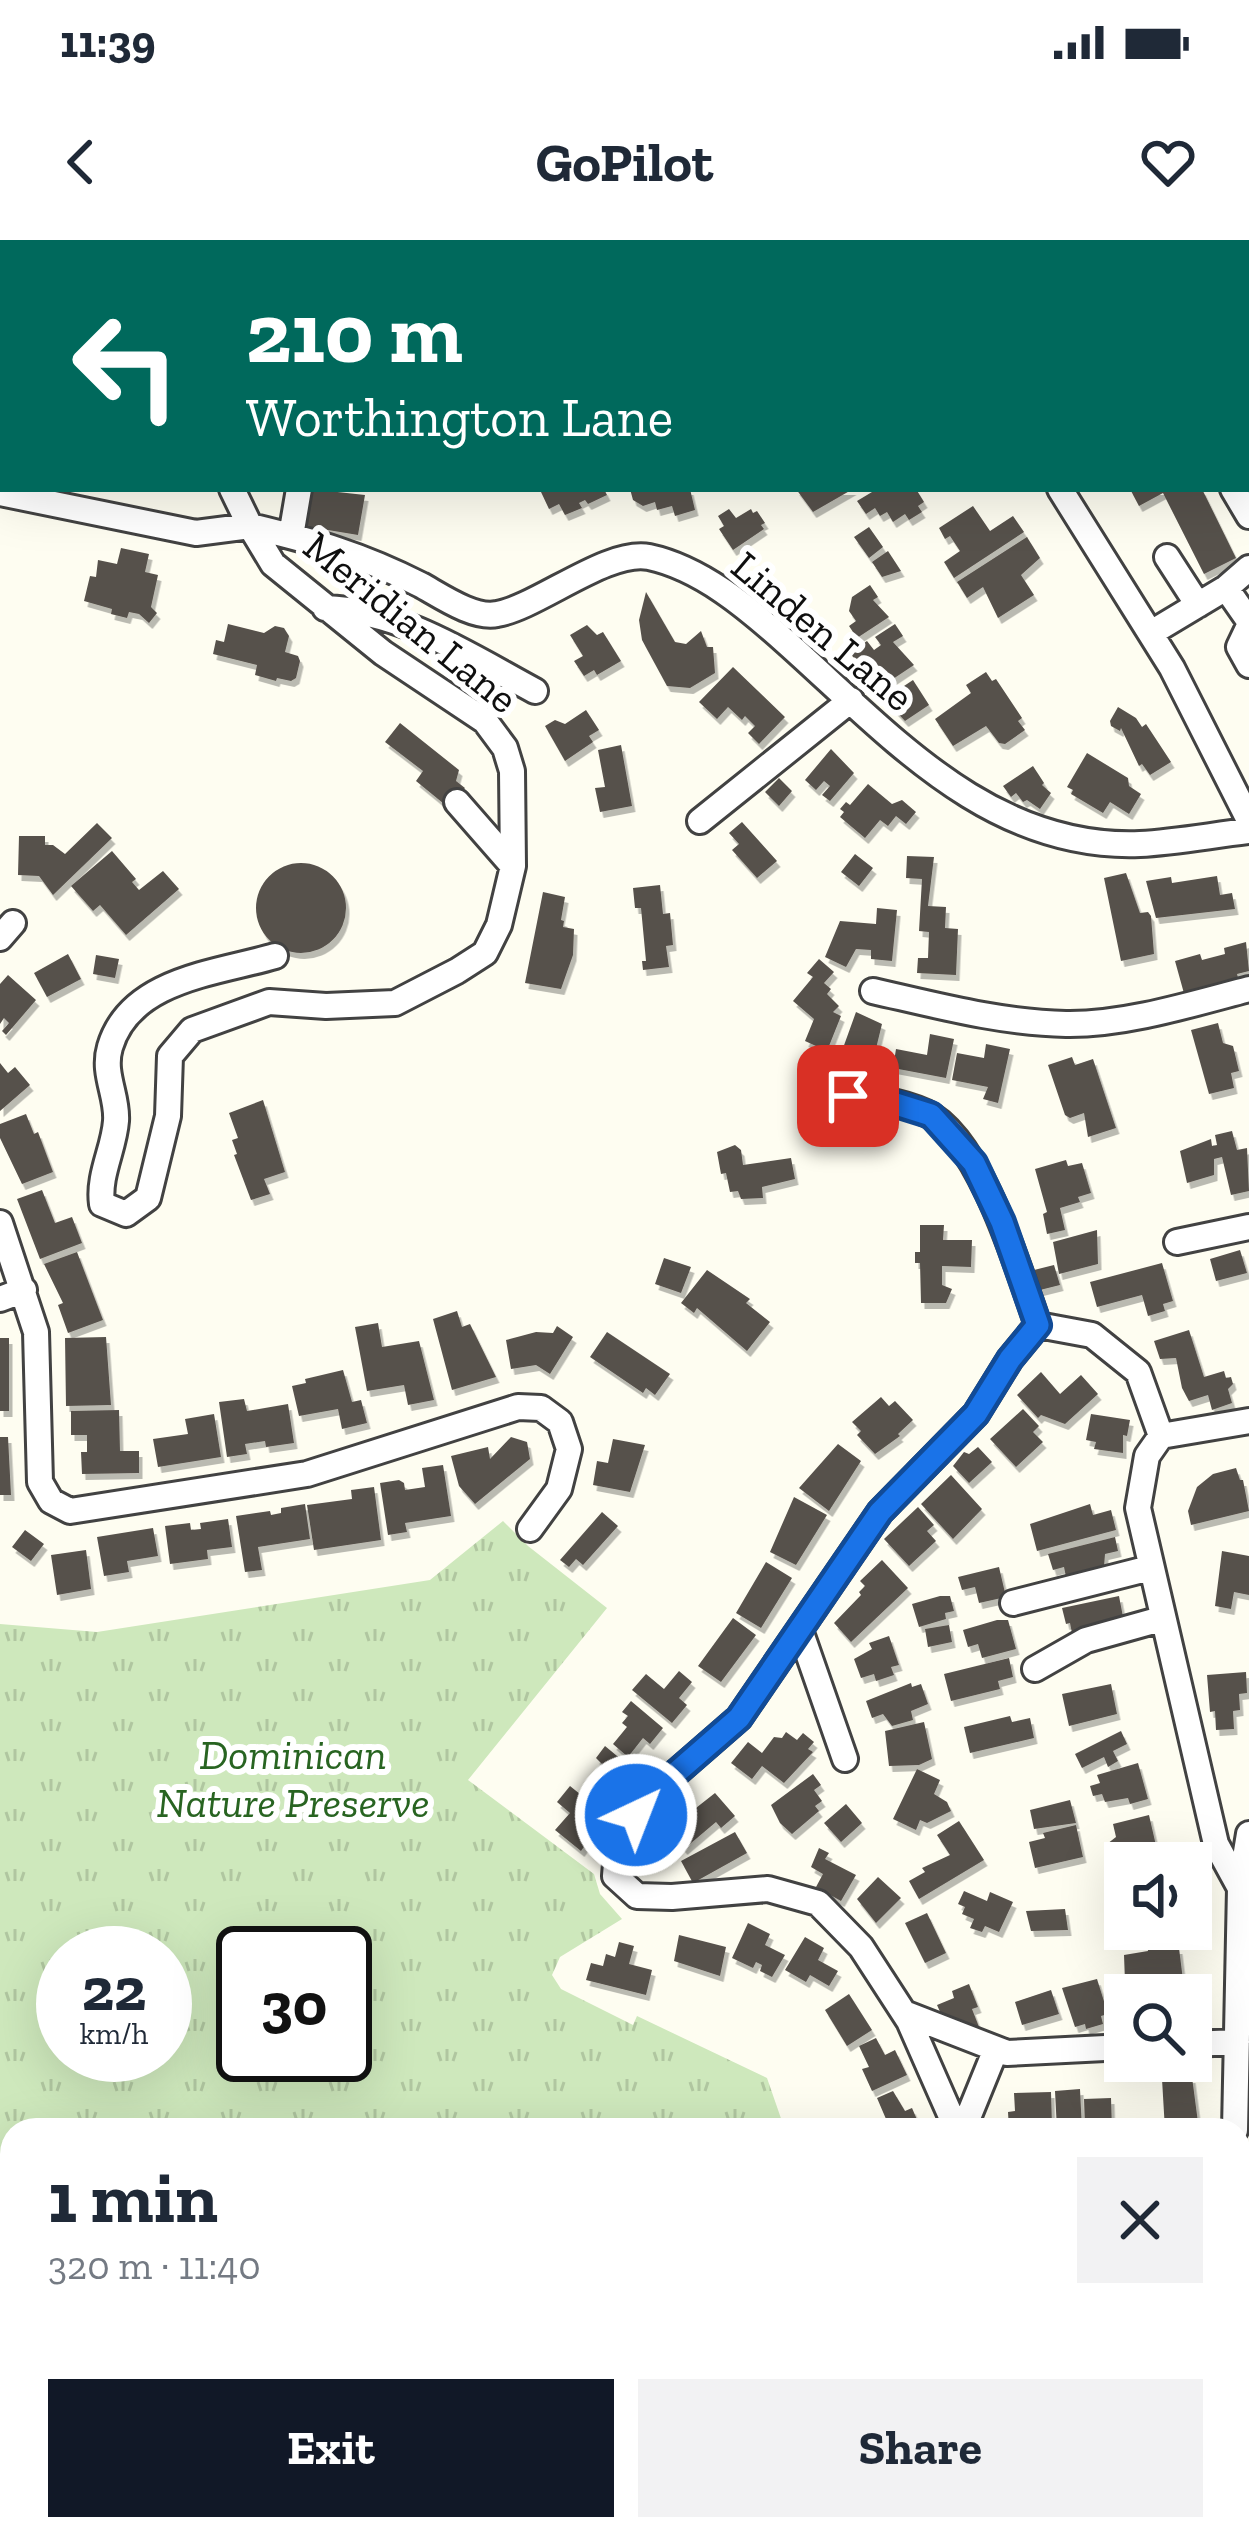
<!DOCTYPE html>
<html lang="en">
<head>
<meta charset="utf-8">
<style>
  :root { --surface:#fff; --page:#f2f2f3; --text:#1f2937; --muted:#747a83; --accent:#111827 }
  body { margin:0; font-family:"Zilla Slab",serif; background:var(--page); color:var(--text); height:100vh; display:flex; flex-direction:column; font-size:45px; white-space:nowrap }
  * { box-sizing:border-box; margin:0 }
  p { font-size:39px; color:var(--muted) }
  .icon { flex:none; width:66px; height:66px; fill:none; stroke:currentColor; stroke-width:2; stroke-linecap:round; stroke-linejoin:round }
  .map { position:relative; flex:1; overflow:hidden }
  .details { position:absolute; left:0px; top:1878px; width:1251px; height:423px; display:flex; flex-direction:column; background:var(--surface); border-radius:36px 36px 0 0; box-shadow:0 12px 48px #0002 }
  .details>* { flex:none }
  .guide { position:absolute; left:0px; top:0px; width:1251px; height:252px; box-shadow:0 12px 48px #0002; background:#00695c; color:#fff; overflow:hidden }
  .controls { position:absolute; left:1104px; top:1602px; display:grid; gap:24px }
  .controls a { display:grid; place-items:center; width:108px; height:108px; border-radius:0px; background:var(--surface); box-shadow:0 12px 48px #0002; font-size:60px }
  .speed { position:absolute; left:36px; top:1686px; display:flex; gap:24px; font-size:60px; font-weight:700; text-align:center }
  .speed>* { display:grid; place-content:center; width:156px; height:156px; border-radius:50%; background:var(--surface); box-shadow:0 12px 48px #0002; line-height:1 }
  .speed small { font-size:30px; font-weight:400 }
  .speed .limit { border:6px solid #111; border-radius:18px; background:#fff; color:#111 }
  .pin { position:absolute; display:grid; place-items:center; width:102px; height:102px; color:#fff; margin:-51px; border-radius:24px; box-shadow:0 6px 18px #0006 }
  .me { position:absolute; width:132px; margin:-66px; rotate:43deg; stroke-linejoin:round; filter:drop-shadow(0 0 9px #0008) }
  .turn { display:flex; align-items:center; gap:42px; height:252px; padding:0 48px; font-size:54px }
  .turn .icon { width:156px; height:156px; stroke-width:2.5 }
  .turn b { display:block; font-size:84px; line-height:102px }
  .round { display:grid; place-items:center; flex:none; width:126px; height:126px; border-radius:0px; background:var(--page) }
  .summary { display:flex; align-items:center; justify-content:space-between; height:204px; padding:0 48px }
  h1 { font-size:72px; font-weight:700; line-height:90px }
  .cta { display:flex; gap:24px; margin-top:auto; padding:24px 48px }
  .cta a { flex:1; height:138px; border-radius:0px; background:var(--accent); color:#fff; font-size:48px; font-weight:700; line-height:138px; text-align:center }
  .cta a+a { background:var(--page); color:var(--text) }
  .status { display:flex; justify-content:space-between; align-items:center; height:84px; padding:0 60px; background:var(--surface); direction:ltr }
  .status svg { height:33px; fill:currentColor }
  header { display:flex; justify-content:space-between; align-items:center; height:156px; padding:0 48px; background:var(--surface); font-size:54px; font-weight:700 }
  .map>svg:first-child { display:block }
</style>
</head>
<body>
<div class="status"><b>11:39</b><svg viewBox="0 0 49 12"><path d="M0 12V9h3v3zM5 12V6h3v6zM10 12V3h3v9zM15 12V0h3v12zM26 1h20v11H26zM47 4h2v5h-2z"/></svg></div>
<header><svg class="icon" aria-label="back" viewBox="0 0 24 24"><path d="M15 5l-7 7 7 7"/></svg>GoPilot<svg class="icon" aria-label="heart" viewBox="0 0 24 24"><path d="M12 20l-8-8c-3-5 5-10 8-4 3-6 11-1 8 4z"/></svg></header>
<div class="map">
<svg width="1249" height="2299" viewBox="0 0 1249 2299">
  <defs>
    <pattern id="park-tufts" width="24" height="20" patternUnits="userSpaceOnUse" patternTransform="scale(3)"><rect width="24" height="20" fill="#cee8bc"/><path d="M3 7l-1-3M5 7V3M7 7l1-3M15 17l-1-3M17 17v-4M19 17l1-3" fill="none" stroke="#b0c6a0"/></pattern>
    <filter id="shadow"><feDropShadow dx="3.5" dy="6" stdDeviation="0" flood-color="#0004"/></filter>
  </defs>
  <rect width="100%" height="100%" fill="#fefdf1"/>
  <path fill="url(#park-tufts)" fill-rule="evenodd" d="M503,1281L528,1306L607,1368L468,1540L594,1634L600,1654L622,1679L560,1717L552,1735L561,1749L633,1785L637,1776L767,1838L785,1890H12V2289H637L629,2299H0V1384L97,1392L430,1340ZM63,1713H165V1815H63ZM243,1713H345V1815H243Z"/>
  <path fill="#57514b" filter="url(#shadow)" d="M310,249L365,255L358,295L304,286Z
    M544,249H604L607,255L588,264L585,260L579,263L582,268L565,275L559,264L549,269L541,252Z
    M630,249H690L695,270L675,276L672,266L657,270L655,262L643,266L633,260Z
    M796,249H853L813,272Z
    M877,249H916L924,262L918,266L922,272L909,280L905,274L893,282L887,272L880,276L875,268L866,274L857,261Z
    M1130,249H1202L1236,318L1204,334L1163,253L1139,266Z
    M973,266L990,291L1013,276L1024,292L954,338L944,322L960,311L950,296L945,299L939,288Z
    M729,269L736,278L751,269L753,273L757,271L765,283L761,285L764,289L733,310L719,289L724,286L718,276Z
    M869,287L883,307L869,318L854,297Z
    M1027,297L1040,318L1021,335L1034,355L998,378L983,347L967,358L957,342Z
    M121,308L149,314L145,332L158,335L151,367L157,373L149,383L139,374L129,372L127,378L111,374L112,369L84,361L90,336L96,337L98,320L117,324Z
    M888,311L901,331L882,337L872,322Z
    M870,345L878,357L873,360L889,377L857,398L849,386L856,381L849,371L852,357Z
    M646,352L675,402L686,404L701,391L707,407H713L715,433L690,448L667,446L642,400L639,380Z
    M228,384L264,393L275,386L284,388L289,396L285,412L298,416L300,421L296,438L291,441L277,438L276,441L255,435L257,425L213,414L216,400L224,402Z
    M895,384L903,396L893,402L914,425L884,445L866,416L856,422L850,412L867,401L874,410L881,405L875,397Z
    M587,385L597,395L603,392L621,421L597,435L594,430L584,436L574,421L583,416L570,395Z
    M733,427L785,477L759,504L748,493L755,486L745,476L742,480L728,467L717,479L699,462Z
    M986,432L992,441L996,439L1022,478L1018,481L1025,490L1005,504L999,503L986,486L953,506L935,479L971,453L966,445Z
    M913,440L929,465L905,481L890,465L894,463L889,456Z
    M1118,467L1136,478L1142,487L1146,484L1171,522L1150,535L1142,524L1139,526L1121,488L1120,491L1111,486L1110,481Z
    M586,470L599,490L589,496L593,502L565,521L545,486L555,480L565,484Z
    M400,483L459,530L456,541L465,548L449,568L416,541L423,531L385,502Z
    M621,505L632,566L600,572L595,548L605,547L598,510Z
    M831,509L854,533L830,561L822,555L830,546L824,541L816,550L805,540Z
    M1087,513L1128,538L1129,546L1141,554L1129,574L1110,562L1103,573L1071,554L1073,550L1067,547Z
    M1033,526L1044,543L1042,545L1051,553L1040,569L1027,560L1023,562L1016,553L1011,557L1003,546Z
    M779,538L792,551L779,566L765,552Z
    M868,544L892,564L902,560L916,572L906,584L896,576L888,586L880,580L865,598L840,577L844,572L840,569L846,562L850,565Z
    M742,582L777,621L757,638L732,610L739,604L729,593Z
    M97,583L112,598L53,655L39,636L18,635L19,596H45V605H53L65,614Z
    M112,611L136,639L132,642L139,650L163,631L179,649L126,695L100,665L93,671L71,646Z
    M855,614L873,628L859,646L841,632Z
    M907,616L934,617L928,666L946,667L945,688L958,689L956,735L917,733L918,718H928L929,692L919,691L922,639L906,638Z
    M256 668a45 45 0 1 1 90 0a45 45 0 1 1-90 0Z
    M1126,633L1140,673L1148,672L1151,676L1154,714L1121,721L1104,638Z
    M1217,636L1220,655L1232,653L1235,669L1156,678L1146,641L1171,637L1172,643Z
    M660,645L663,674L670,673L673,705L666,706L669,727L643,730L642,721H646L641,668H635L633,648Z
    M543,652L565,657L561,680L564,681L563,687L574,689L573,715L561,749L525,743Z
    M877,668L897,670L892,721L871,719V710L856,709L846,727L825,717L840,681L876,684Z
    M1246,702L1249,731L1237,734L1239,741L1185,757L1175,721L1200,714L1202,720L1225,714L1224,708Z
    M68,714L81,739L47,757L34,733Z
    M96,715L119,719L115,738L93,734Z
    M819,719L834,732L824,743L831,749L827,754L839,766L833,772L841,776L827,811L805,801L814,779L793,761L813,737L807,733Z
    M8,735L36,760L6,795L2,791L9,783L4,778L0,784V744Z
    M856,772L882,784L870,833L838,822Z
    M1218,783L1223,803L1233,806L1239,831L1231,833L1234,848L1209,854L1191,790Z
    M930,794L954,799L946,838L893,828L896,809L927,815Z
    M986,804L1010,809L998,863L983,859L988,847L952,840L957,813L984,818Z
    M1072,817L1075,825L1093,819L1116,888L1088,897L1084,873L1070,878L1065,875L1048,825Z
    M0,823L8,833L15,827L30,845L0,871Z
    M263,860L285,932L264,939L270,954L251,960L234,915L237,914L232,900L238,898L229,873Z
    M26,874L34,894L38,892L53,932L22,944L0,898V884Z
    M1232,891L1237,910L1247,908L1249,951L1231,955L1222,917L1214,919V935L1187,943L1180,911L1211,899L1212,906L1217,905L1215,895Z
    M735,905L741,910L743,925L791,918L795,939L762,947L763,958L741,959L738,951L730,952L726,933L721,934L717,912Z
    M1066,920L1068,926L1082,923L1091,953L1078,957L1080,962L1060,968L1065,990L1047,994L1043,974L1047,972L1035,929Z
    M42,950L55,983L72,977L82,1003L40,1019L17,959Z
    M920,985H944L943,1000H972L971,1027L942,1026V1045L952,1049L946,1063H921L920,1023H915V1012H920Z
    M1097,990L1098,1024L1059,1034L1053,1002Z
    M1240,1010L1247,1033L1216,1041L1210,1019Z
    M77,1012L103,1080L68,1093L58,1065L63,1063L44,1024Z
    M664,1018L691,1027L681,1053L655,1044Z
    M1162,1023L1173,1061L1163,1064L1165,1071L1148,1076L1142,1055L1097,1067L1090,1042Z
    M1054,1025L1060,1045L1040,1050L1034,1030Z
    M707,1030L750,1059L746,1063L770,1082L747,1111L697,1068L694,1073L681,1063Z
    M457,1071L462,1087L470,1084L496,1137L452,1150L433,1079Z
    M378,1083L382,1107L419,1101L434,1160L408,1165L404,1145L367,1151L355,1087Z
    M557,1086L573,1097L550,1134L536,1125L511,1129L506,1100L536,1092L553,1093Z
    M1189,1090L1204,1137L1224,1131L1226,1138L1231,1137L1233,1144L1228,1149L1232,1163L1212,1170L1208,1155L1189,1161L1182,1148L1176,1118L1160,1119L1154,1101Z
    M607,1092L670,1134L655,1155L646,1148L643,1153L590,1117Z
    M106,1097L111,1165L66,1166L65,1098Z
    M0,1098H9V1171H0Z
    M343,1130L352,1162L361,1160L367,1183L342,1189L338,1169L299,1176L292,1146L306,1143L305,1139Z
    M1041,1132L1060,1154L1081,1135L1098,1154L1065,1184L1041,1175L1038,1178L1017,1155Z
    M881,1157L889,1166L895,1161L913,1180L898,1194L900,1196L875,1214L857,1195L861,1191L852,1182Z
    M244,1159L247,1171L288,1164L294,1203L266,1207L265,1201L245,1204L247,1214L227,1217L219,1162Z
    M1023,1169L1039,1186L1033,1192L1043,1202L1016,1227L990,1199Z
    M119,1170L120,1211H139V1233L82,1234L81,1212H87V1195H71V1171Z
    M214,1174L221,1217L158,1227L153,1199L188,1194L185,1179Z
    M1091,1174L1130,1180L1127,1196L1123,1195V1213L1094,1209L1096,1202L1086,1200Z
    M0,1197H8L11,1255H0Z
    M511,1197L527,1202L530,1219L475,1264L459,1246L451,1216L488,1207L490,1219Z
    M613,1199L645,1205L630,1252L593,1245L597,1221L608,1223Z
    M838,1204L861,1221L829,1271L799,1248Z
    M978,1207L992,1222L969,1243L953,1226L964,1212L969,1214Z
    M443,1225L451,1276L405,1283L407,1292L388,1295L380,1243L399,1240L404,1243L405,1250L425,1247L422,1228Z
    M1236,1228L1240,1240H1243L1249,1271L1191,1285L1188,1271L1197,1247L1213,1234Z
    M951,1235L982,1269L953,1299L921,1264Z
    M374,1247L381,1300L314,1310L307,1265L352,1259L351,1250Z
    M794,1257L827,1275L796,1325L770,1312Z
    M305,1264L310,1299L258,1307L262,1330L245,1332L236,1276L270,1271L271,1275L281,1273V1268Z
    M1090,1264L1093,1275L1111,1270L1116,1290L1037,1311L1030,1284Z
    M918,1267L934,1285L927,1291L936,1301L909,1326L884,1299Z
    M602,1272L618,1286L583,1325L576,1319L569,1327L560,1320Z
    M228,1279L232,1307L207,1310L208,1319L170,1324L165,1286L190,1283L191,1290L201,1289L200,1283Z
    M153,1288L158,1316L127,1321L129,1332L104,1336L97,1297Z
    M25,1290L44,1304L31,1321L12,1307Z
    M1115,1297L1118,1311L1105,1314L1104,1327L1066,1337L1064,1327L1053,1330L1048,1314Z
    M86,1310L91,1349L57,1355L51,1315Z
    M1222,1311L1249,1316V1355L1234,1352L1231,1369L1215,1366Z
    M882,1320L908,1348L851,1402L834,1383L861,1355L859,1352L865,1346L860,1341Z
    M766,1322L792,1338L761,1388L736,1373Z
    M999,1327L1006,1357L979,1363L975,1347L962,1350L958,1337Z
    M940,1356H950L954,1371L945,1373L946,1379L919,1387L912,1364Z
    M1119,1356L1124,1382L1072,1393L1070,1383L1066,1384L1062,1368Z
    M733,1378L756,1395L721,1442L698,1426Z
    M997,1380H1008L1016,1409L982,1418L978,1404L968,1407L963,1390Z
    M949,1385L952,1402L928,1407L925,1389Z
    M889,1396L899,1425L891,1427L894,1435L876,1441L874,1434L861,1438L854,1419L872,1409L869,1403Z
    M1009,1418L1013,1437L998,1441L1000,1449L951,1461L944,1434Z
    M679,1431L692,1442L679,1458L687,1465L672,1483L632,1450L646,1434L664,1449Z
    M1246,1432L1247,1453L1239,1454L1240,1470L1233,1471L1234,1489L1216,1490L1215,1471L1210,1472L1207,1435Z
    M911,1443L912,1447L921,1444L928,1464L911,1471L913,1480L892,1486L883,1474L872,1478L866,1461Z
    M1111,1444L1117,1474L1069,1486L1062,1454Z
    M631,1461L663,1488L650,1504L643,1498L628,1517L613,1504L627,1487L622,1483L628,1476L622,1472Z
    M1010,1476L1012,1482L1030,1478L1034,1498L970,1513L964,1487Z
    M924,1482L932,1519L919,1525L889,1526L885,1491Z
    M1121,1491L1127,1504L1113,1511L1118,1521L1108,1527L1104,1517L1082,1528L1075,1514Z
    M786,1492L797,1500L803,1493L814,1502L808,1509L813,1512L784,1543L762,1526L752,1539L731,1523L748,1502L762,1513L774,1497L782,1498Z
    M605,1506L640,1535L626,1553L614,1548L602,1562L591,1552L597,1544L590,1538L602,1524L596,1518Z
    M1138,1523L1148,1559L1130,1564L1128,1558L1105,1562L1102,1554L1093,1556L1090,1546L1100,1543L1097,1535Z
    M917,1529L940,1540L934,1554L947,1562L951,1571L927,1583L920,1580L916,1590L893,1579Z
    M813,1534L821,1545L814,1550L822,1561L815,1566L819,1571L792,1594L780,1583L771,1565Z
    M570,1546L606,1575L581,1611L555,1590L570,1573L557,1562Z
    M715,1553L735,1576L721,1588L716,1582L684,1609L668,1590Z
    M1070,1560L1076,1583L1034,1589L1030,1570Z
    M846,1564L862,1583L841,1602L824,1583Z
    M1149,1575L1160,1623H1122L1119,1613L1108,1611L1107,1604L1116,1597L1113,1584Z
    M959,1581L984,1620L919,1659L909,1641L925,1632L922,1628L950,1615L937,1595Z
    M1076,1585L1083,1617L1035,1628L1029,1602L1045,1598L1043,1593Z
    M735,1592L747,1613L693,1643L681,1621Z
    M819,1608L829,1613L825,1619L856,1635L841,1661L816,1647L823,1634L811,1627Z
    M878,1637L901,1658L876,1683L857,1659Z
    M964,1651L987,1661L990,1652L1013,1662L999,1692L985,1686L982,1692L970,1688L974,1679L962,1674L965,1667L958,1664Z
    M1065,1669L1068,1690L1031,1691L1026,1671Z
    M927,1673L946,1713L925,1723L905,1683Z
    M748,1683L770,1694L765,1705L785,1715L772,1737L760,1731L762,1725L756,1722L753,1728L732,1718Z
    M679,1695L726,1707L720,1736L674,1721Z
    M805,1697L824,1708L818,1720L838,1731L829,1746L810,1735L806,1742L785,1730Z
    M1171,1700L1172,1708H1179L1183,1740L1125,1742L1124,1715L1148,1711L1147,1701Z
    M619,1702L634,1706L629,1724L652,1730L646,1755L586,1740L591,1723L603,1726L606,1714L615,1717Z
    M1097,1739L1108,1774L1101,1776L1103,1784L1086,1789L1085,1784L1075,1787L1062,1748Z
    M969,1744L978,1767L972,1769L979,1787L962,1794L956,1779L945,1783L937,1765L954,1758L952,1751Z
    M1051,1750L1059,1774L1022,1785L1015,1762Z
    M849,1754L872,1790L847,1806L825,1770Z
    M876,1798L885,1815L895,1810L907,1835L872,1851L862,1829L869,1827L859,1806Z
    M1192,1837L1199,1890H1165L1162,1839Z
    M1080,1849L1082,1890H1057L1055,1851Z
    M893,1851L905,1871L912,1868L921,1889L881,1890L878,1882L886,1879L877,1858Z
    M1051,1852L1052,1886L1009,1890L1008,1872L1015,1871L1014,1853Z
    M1111,1858L1112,1890H1085L1084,1859Z
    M807,2289H843L853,2294L851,2299H802Z"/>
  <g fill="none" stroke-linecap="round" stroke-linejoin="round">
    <g stroke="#424242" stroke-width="30">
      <path id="minor" d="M167,0L168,3
        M893,0L895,3
        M402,3L404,0
        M232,249L250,286C316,302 360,314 421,345C441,356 474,379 497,374C538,367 607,309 649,317C701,328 748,368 787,403C890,495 990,610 1140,604C1176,602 1213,595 1249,591
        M1060,249L1172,428L1249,580
        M1233,249L1249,276
        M0,253L196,293L250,286L273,324L383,413L485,481L505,508L512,531L513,626L499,685L485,713L457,731L395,763L326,766L269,762L192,790L170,816L168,876L148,958L126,974L102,964C98,935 114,909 116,881C118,856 102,834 110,807C130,739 217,733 275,716
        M291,296L299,249
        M1167,317L1198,365
        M1226,348L1249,328
        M325,368C403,371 468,415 535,451
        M1249,386L1239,407L1249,425
        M1151,393L1226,348L1249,381
        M457,562L513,626
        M700,581L851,460
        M0,698L13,683
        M873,751C935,765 1002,783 1066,784C1124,785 1192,764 1249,749
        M815,854C853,857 891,857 926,873C980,898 1019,1031 1038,1085
        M0,983L36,1092L40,1242L51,1261L70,1271L307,1234L518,1167L541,1168L560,1182L569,1209L559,1249L530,1289
        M1177,1002L1249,987
        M0,1059L24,1050
        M1038,1085L1092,1095L1138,1132L1161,1196
        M1013,1363L1150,1328
        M800,1390L845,1519
        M1035,1429L1086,1400L1161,1379
        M1240,1648L1216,1604L1138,1268L1147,1216L1161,1196L1249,1181
        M904,1773L1007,1813L1125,1807
        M1191,1804L1237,1802
        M957,1890L909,1781L861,1707L818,1663L768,1649L672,1657L637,1656L615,1636L618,1598L654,1552L739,1478L880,1272L976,1174L1010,1119L1038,1085
        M963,1890L996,1809
        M1235,1890L1240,1648L1249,1594
        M746,2299L751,2289
        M935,2299L938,2289
        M1228,2299V2289"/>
    </g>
    <use href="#minor" stroke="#fff" stroke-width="24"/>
  </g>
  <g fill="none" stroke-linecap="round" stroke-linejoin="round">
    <g stroke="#114b97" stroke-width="30">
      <path id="route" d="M636,1575L654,1552L739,1478L880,1272L976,1174L1010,1119L1038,1085L1002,982L974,923L931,875L880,859L848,856"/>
    </g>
    <use href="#route" stroke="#1a73e8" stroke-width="21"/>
  </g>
  <g text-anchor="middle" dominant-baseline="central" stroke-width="12" stroke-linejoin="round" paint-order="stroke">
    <g font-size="42" fill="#0f0f0f" stroke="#fff">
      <text transform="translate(411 382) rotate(39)">Meridian Lane</text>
      <text transform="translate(823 391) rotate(40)">Linden Lane</text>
    </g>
    <g font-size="42" font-style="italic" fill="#286421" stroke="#fff">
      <text x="293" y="1514">Dominican<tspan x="293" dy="48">Nature Preserve</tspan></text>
    </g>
  </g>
</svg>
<div class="controls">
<a><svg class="icon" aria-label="sound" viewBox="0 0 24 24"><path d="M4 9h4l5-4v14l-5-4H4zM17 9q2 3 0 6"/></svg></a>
<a><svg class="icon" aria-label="search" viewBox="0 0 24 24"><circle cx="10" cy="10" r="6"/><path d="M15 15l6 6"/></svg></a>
</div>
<div class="speed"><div>22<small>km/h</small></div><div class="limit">30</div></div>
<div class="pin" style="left:848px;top:856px;background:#d93025"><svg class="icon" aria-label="arrive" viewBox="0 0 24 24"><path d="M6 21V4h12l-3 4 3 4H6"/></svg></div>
<svg class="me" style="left:636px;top:1575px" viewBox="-20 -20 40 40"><circle r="17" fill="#1a73e8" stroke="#fff" stroke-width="3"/><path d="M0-11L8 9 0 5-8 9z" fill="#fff"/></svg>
<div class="guide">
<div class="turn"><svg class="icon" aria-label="left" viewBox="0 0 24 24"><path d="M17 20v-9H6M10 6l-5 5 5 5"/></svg><div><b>210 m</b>Worthington Lane</div></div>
</div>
<section class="details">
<div class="summary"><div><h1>1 min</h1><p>320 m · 11:40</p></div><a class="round"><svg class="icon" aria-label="close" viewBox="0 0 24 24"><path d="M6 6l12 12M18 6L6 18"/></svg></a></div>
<div class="cta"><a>Exit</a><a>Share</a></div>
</section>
</div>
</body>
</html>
